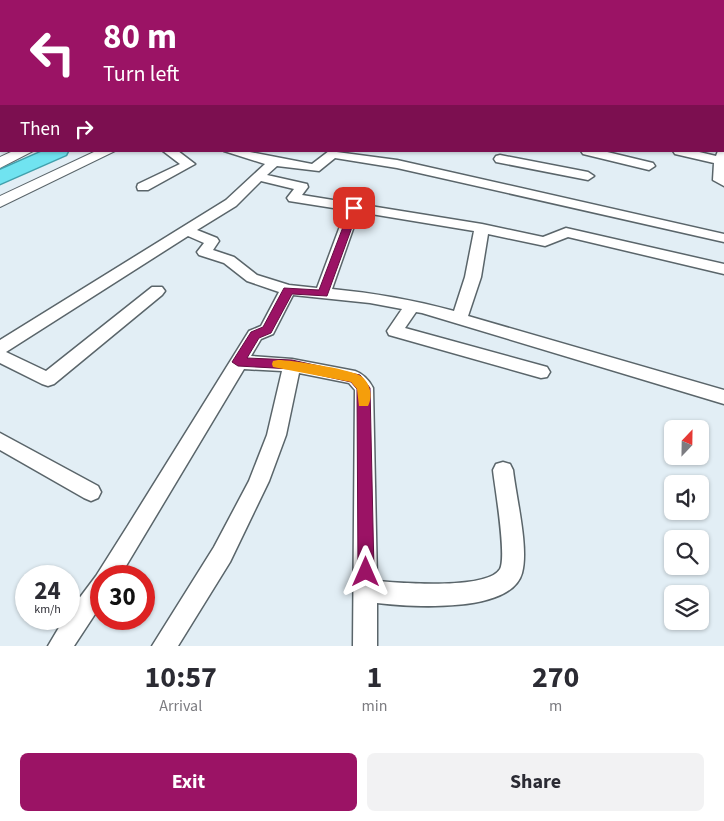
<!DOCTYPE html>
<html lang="en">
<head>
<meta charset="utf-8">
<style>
  :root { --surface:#fff; --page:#f2f2f3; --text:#2b2b33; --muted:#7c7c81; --accent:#9b1365 }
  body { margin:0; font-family:"Source Sans 3",sans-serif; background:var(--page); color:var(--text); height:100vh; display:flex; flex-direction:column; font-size:19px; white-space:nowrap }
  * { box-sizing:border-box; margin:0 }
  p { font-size:16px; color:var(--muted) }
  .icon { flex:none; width:28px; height:28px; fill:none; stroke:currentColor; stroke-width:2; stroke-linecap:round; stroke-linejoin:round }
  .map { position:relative; height:646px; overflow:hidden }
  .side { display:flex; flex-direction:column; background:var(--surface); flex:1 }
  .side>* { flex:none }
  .hud { position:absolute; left:0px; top:0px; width:725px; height:152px; box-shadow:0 1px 4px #0004; background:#9b1365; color:#fff; overflow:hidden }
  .needle { width:32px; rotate:22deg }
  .controls { position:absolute; left:664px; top:420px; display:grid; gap:10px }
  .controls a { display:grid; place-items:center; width:45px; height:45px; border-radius:8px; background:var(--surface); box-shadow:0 1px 4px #0004; font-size:25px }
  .speed { position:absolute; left:15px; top:565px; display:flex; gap:10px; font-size:25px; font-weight:700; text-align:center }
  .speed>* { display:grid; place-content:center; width:65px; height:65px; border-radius:50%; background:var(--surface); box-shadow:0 1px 4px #0004; line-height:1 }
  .speed small { font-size:12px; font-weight:400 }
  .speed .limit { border:8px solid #d22; background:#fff; color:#111 }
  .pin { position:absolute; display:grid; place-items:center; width:42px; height:42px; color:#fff; margin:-21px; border-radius:10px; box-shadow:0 2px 8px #0006 }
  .me { position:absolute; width:55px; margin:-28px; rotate:0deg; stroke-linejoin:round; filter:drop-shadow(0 0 4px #0008) }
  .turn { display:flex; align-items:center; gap:18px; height:105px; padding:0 20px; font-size:22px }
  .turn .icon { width:65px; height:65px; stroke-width:2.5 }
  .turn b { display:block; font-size:35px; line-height:42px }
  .then { display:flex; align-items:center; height:48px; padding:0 20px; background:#0003; gap:10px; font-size:19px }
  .eta { display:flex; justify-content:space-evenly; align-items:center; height:85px; text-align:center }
  .eta b { font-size:30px; font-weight:700; line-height:35px }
  .action { display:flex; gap:10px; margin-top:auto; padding:10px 20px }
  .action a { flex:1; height:58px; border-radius:8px; background:var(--accent); color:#fff; font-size:20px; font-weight:700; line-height:58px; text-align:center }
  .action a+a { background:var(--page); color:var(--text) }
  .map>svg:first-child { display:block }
</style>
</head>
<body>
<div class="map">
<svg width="724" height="646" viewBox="0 0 724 646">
  <rect width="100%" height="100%" fill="#e2eef5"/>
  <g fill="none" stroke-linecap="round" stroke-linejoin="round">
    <g stroke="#5a656a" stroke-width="3">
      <path id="minor" d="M15,0H27L28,1H16Z
        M638,0H652L653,1H639Z
        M0,81H1V87H0Z
        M0,119H1V125H0Z
        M724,147V186L713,180L714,163L675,154L673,151H695L716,156L718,151H724Z
        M163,151H178L195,164L148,190H138L137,187L138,184L180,164Z
        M224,151H245L312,164L329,151L397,160L724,234V242L397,168L335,158L319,171L277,166L267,175L307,184L308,187L302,195L482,224L543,237L566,228L724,264V274L568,237L545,246L488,234L481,277L468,316L724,390V404L422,313L416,312L405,328L547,367L550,372L547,377L541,378L389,335L387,331L402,309L370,303L293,295L273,334L261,339L251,356L292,359L355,371C363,374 369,380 373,388L377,581C400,583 488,590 500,569C507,556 495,488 493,470L496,464L503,462L510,464L513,470C516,497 529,548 522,573C511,614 411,607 377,603V646H353L355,390L349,383L299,373L286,435L269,481L230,562L178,646H152L214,547L249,481L267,435L282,371L244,369L120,576H101V605L74,646H48L64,619H69V612L96,576L127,527L249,331L261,326L279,292L247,281L224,263L199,255L197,252L204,243L188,236L6,352L46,371L152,287H162L165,291L162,295L54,384L48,386L42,384L0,363V340L226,200L265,164ZM261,181L294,189L287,198L289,201L346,210L317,288L289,285L257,275L234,257L213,250L219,241L217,238L197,230L236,206ZM359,212L474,231L465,277L454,311C414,300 374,293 332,289Z
        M581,151H603L653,163L655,166L649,170L583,154Z
        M500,155L588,172L594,176L588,180L496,162L494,159L496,156Z
        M0,433L98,486L101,492L98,498L91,501L84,498L0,450Z"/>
    </g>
    <g stroke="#5a656a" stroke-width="2">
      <path id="tertiary" d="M0,16H1V22H0Z
        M13,151H33L0,168V157Z
        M96,151H115L0,207V196Z"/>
    </g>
    <g stroke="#42a0ac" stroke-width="3">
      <path id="trunk" d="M43,151H68L66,155L0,184V170Z"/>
    </g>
    <use href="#minor" fill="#fff" fill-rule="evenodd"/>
    <use href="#tertiary" fill="#fff" fill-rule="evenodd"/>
    <use href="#trunk" fill="#70e3f0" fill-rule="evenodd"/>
  </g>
  <path fill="#9b1365" stroke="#650c42" d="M351,206L359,208L327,296L292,294L271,333L259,338L247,358L292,360L355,374L360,375L370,388L374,572L371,577L366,580L360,577L358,572L357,389L351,382L292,369L238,366L232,362L251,332L263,327L284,288L319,290Z"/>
  <path fill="#f59e0b" d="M278,360C292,360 348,369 359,375C369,380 374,395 368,406H359L357,389L351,382L273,367L272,364L273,361Z"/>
</svg>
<div class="controls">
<a><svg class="needle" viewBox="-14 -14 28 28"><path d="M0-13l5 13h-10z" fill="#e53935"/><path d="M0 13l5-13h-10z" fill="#7c7c81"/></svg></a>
<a><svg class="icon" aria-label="sound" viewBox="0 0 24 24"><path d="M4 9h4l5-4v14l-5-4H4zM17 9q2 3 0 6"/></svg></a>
<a><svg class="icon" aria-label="search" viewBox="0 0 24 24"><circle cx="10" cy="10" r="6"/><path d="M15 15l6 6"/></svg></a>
<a><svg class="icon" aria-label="layers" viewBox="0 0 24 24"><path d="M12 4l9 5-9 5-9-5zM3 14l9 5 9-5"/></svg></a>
</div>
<div class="speed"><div>24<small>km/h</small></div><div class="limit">30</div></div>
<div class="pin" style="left:354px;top:208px;background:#d93025"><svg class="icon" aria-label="arrive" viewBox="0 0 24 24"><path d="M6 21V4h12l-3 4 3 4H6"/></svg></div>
<svg class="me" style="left:366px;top:572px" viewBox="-20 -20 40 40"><path d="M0-17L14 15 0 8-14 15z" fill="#9b1365" stroke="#fff" stroke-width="4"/></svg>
<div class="hud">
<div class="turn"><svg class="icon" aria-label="left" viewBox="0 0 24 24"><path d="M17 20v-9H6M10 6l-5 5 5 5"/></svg><div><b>80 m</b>Turn left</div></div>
<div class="then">Then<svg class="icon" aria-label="right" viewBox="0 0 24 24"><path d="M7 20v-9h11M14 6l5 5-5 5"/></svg></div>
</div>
</div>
<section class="side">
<div class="eta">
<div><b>10:57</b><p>Arrival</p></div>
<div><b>1</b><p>min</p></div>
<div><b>270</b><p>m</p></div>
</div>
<div class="action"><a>Exit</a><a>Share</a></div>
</section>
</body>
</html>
